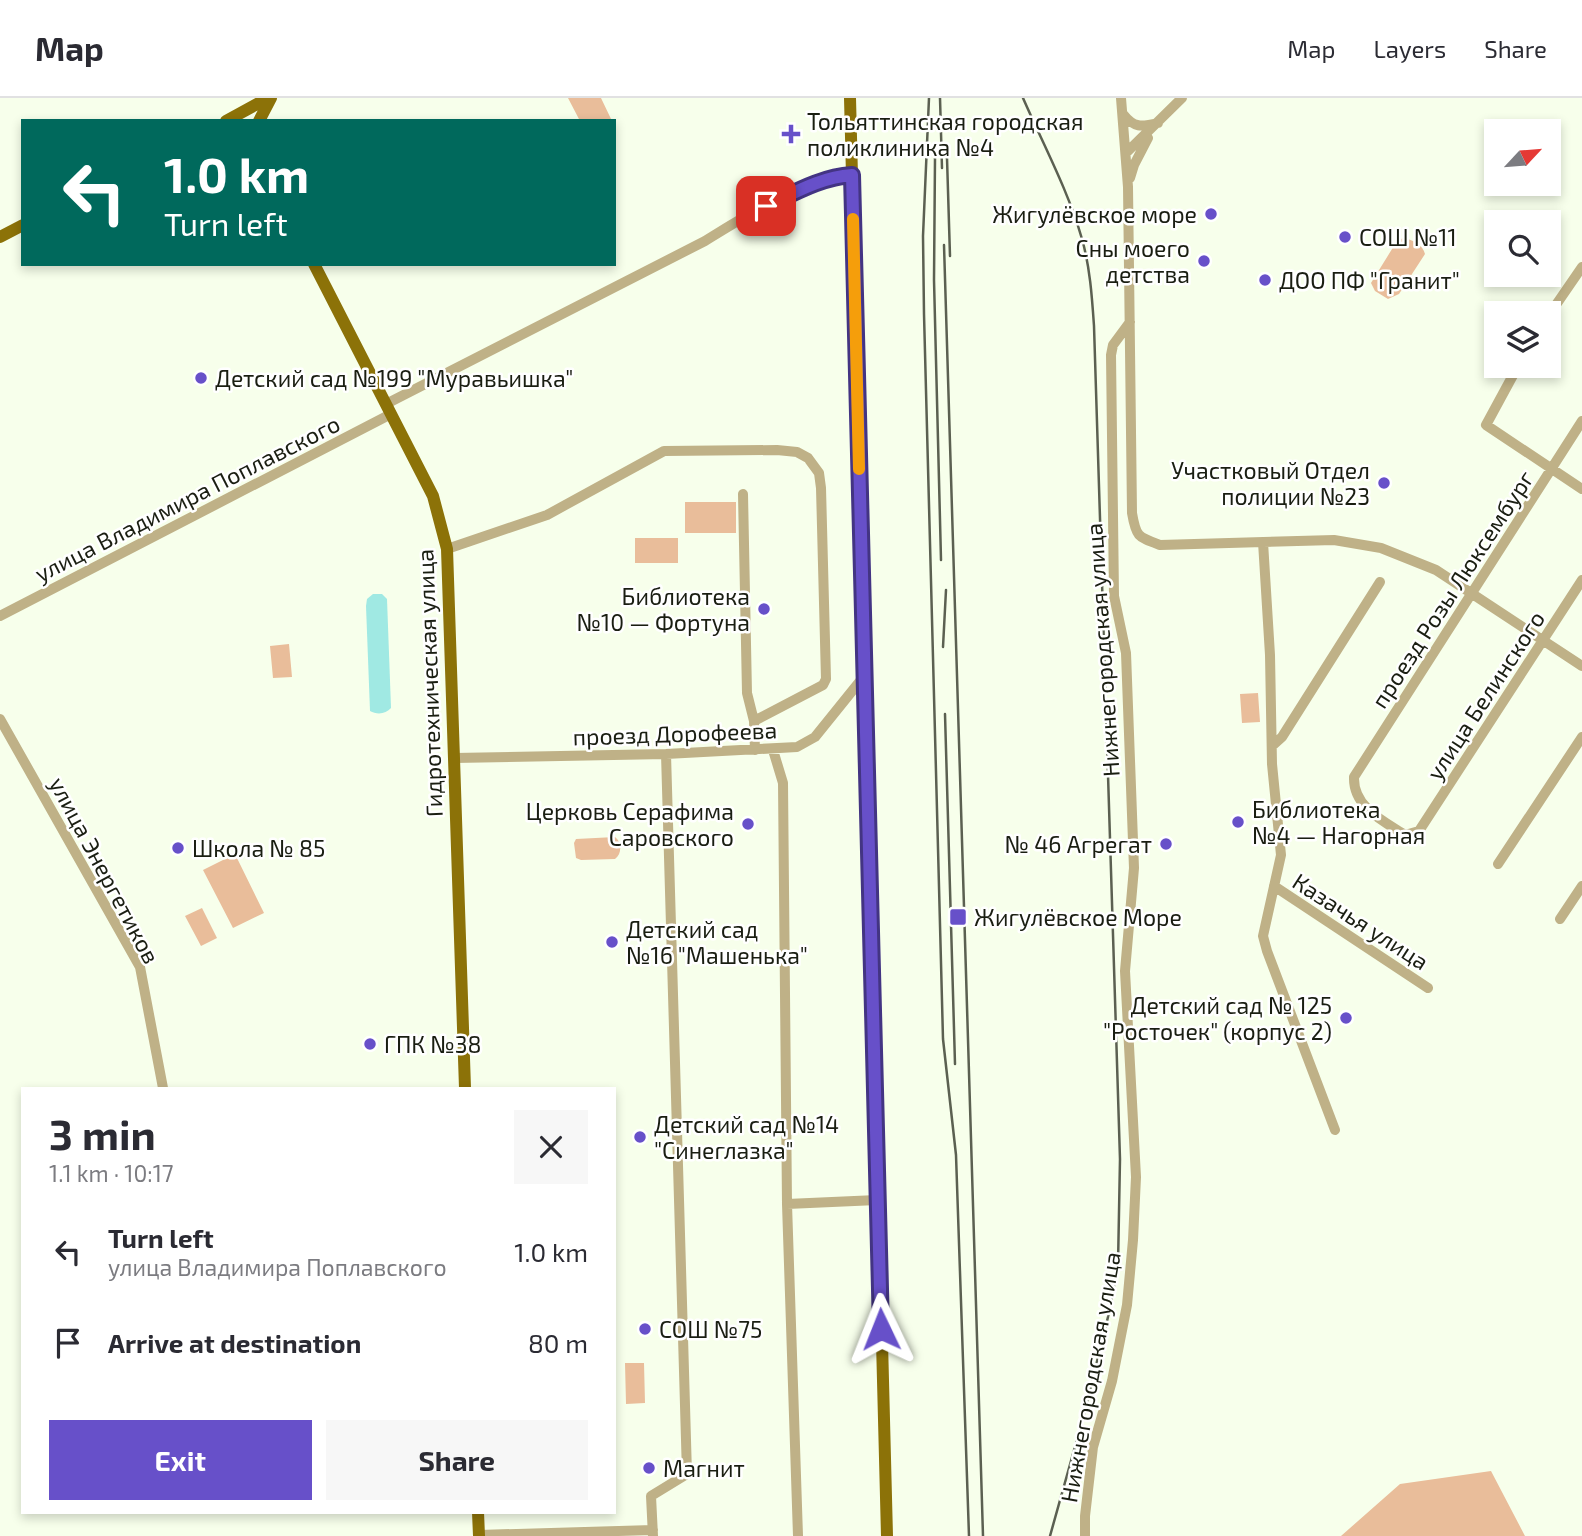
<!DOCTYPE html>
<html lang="en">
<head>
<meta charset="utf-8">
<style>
  :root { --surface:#fff; --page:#f7f7f7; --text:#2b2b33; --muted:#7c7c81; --line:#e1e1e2; --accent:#6750c9 }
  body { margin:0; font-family:"Exo 2",sans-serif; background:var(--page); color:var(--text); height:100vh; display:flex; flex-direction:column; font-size:26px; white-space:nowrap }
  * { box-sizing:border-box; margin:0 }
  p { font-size:23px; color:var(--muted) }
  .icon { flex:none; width:38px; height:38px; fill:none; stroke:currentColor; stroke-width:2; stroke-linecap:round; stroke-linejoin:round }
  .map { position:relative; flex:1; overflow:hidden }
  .sheet { position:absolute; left:21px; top:989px; width:595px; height:427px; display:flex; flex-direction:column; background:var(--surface); border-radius:0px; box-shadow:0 4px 10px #0003 }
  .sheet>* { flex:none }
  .guide { position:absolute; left:21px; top:21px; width:595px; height:147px; border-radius:0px; box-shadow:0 4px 10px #0003; background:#00695c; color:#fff; overflow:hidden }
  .needle { width:46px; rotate:64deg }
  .tools { position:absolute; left:1484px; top:21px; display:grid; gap:14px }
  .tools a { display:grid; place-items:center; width:77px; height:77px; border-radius:0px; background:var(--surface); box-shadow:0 4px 10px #0003; font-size:35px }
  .pin { position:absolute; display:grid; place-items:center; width:60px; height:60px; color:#fff; margin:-30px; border-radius:14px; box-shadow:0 4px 10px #0006 }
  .me { position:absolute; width:77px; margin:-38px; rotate:358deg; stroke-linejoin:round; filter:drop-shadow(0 0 5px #0008) }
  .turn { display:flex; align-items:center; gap:24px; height:147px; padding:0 28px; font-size:32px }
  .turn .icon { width:91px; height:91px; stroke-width:2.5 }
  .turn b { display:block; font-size:49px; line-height:60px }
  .round { display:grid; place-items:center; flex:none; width:74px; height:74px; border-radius:0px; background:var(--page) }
  .summary { display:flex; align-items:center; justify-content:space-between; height:119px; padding:0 28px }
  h1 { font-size:42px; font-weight:700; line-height:52px }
  .cta { display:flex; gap:14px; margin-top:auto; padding:14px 28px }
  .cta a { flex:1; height:80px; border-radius:0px; background:var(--accent); color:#fff; font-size:28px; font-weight:700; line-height:80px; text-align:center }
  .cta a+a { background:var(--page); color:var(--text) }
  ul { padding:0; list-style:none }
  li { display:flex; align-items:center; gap:21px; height:91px; padding:0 28px }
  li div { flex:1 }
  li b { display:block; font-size:26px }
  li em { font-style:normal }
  header { display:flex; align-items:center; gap:42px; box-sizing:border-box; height:98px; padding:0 35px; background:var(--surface); border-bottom:2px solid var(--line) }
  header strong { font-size:33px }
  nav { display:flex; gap:38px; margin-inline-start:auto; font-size:24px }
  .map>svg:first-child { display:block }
</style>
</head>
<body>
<header>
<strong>Map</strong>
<nav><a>Map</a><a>Layers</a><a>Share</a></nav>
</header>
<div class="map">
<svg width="1582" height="1438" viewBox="0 0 1582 1438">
  <rect width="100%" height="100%" fill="#f7ffeb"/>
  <path fill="#e9bd9a" d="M568,0H601L612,23H580Z
    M1403,140C1412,141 1423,147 1425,156L1399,196L1388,201L1375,193L1371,185L1397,143Z
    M685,404H736V435H685Z
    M635,440H678V465H635Z
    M289,546L292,579L273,580L270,548Z
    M1258,595L1260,624L1242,625L1240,596Z
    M615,739C622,744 622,756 615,761L581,762L576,760L574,745L576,741Z
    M235,756L264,815L233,830L203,772Z
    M202,810L217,840L201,848L185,818Z
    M625,1265H644L645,1305L626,1306Z
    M1491,1373L1525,1438H1341L1400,1386Z"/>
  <path fill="#a0e9e3" d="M373,496H382L387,501L391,610C386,616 377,617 370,613L366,508L367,501Z"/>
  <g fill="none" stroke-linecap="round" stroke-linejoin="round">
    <path stroke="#bfb187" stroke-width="10" d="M1121,0L1128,89L1132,415C1136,439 1138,439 1160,447L1334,442L1381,450L1436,472L1582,568
      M1123,16C1134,30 1141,29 1158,25
      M1126,55L1182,0
      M1130,80L1134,67L1148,40
      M1549,217L1582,169
      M1518,268L1486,327L1582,391
      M386,306L705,143C744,119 806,79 852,77
      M1582,323L1354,679C1353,709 1383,723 1405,737L1419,733L1582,482
      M743,396L747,595L754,623L755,652
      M1263,444L1270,557L1272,666L1281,757L1263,838L1267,853L1335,1032
      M447,451L547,417L664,353L777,352L797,354L808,360L819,375L821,390L826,581L823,587L754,623
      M0,518L391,316
      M0,621L140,869L163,990
      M1272,648L1282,639L1380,484
      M773,652L783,685L787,1106L798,1438
      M454,660L666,656L797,649L815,639L865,577
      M1498,766L1582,639
      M1274,788L1428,890
      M1560,821L1582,788
      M787,1106L877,1102
      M479,1437L653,1432
      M653,1438L651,1398L687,1376L666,656
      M1085,1438V1418L1093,1349L1112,1283L1127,1207L1133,1142L1136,1079L1125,873L1134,770L1126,555L1114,498L1111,257L1113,247L1130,224"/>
    <path stroke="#8c7208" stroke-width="12" d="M850,0L887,1438
      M226,23L268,0
      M259,23L271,0
      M0,139L23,127
      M314,166L433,398L447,451L465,990
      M478,1414L479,1438"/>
    <path stroke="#5b6051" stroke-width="2.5" d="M929,0L923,138L924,216L943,941L956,1057L969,1438
      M940,0L942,70
      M1023,0C1043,46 1068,92 1082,141C1090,169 1092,199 1094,228L1120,1061L1118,1167L1108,1219L1083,1320L1050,1438
      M935,60L934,182L941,462
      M947,60L950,158
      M944,147L983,1438
      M943,549L946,492
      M945,616L955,966"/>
  </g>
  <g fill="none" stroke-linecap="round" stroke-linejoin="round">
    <g stroke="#433483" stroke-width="18">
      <path id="route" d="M766,108C794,95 821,79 852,77L881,1231"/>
    </g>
    <use href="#route" stroke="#6750c9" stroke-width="12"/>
    <path stroke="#f59e0b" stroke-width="12" d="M853,121L859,371"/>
  </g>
  <g fill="#6750c9" stroke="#fff" stroke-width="2.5">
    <path d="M787.5 25.5h7v7h7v7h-7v7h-7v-7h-7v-7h7z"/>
    <circle cx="1211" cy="116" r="7"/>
    <circle cx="1345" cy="139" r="7"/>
    <circle cx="1204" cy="163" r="7"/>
    <circle cx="1265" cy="182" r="7"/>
    <circle cx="201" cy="280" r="7"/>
    <circle cx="1384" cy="385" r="7"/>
    <circle cx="764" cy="511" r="7"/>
    <circle cx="1238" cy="724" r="7"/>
    <circle cx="748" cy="726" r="7"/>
    <circle cx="1166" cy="746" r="7"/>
    <circle cx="178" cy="750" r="7"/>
    <rect x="949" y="810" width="18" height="18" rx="3.5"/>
    <circle cx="612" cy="844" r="7"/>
    <circle cx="1346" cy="920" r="7"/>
    <circle cx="370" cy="946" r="7"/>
    <circle cx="640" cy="1039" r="7"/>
    <circle cx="645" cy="1231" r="7"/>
    <circle cx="649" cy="1370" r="7"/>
  </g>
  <g text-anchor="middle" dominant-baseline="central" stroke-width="5" stroke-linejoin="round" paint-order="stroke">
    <g font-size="23" fill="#1a1e12" stroke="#fff" text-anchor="start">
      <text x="807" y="23">Тольяттинская городская<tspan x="807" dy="26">поликлиника №4</tspan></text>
      <text x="1197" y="116" text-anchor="end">Жигулёвское море</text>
      <text x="1359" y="139">СОШ №11</text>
      <text x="1190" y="150" text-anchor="end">Сны моего<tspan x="1190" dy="26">детства</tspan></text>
      <text x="1279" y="182">ДОО ПФ "Гранит"</text>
      <text x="215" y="280">Детский сад №199 "Муравьишка"</text>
      <text x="1370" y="372" text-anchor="end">Участковый Отдел<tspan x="1370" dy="26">полиции №23</tspan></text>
      <text x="750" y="498" text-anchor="end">Библиотека<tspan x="750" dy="26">№10 — Фортуна</tspan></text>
      <text x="1252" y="711">Библиотека<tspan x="1252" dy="26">№4 — Нагорная</tspan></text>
      <text x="734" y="713" text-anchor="end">Церковь Серафима<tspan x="734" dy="26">Саровского</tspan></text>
      <text x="1152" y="746" text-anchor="end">№ 46 Агрегат</text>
      <text x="192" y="750">Школа № 85</text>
      <text x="974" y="819">Жигулёвское Море</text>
      <text x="626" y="831">Детский сад<tspan x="626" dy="26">№16 "Машенька"</tspan></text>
      <text x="1332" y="907" text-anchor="end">Детский сад № 125<tspan x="1332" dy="26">"Росточек" (корпус 2)</tspan></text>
      <text x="384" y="946">ГПК №38</text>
      <text x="654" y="1026">Детский сад №14<tspan x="654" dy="26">"Синеглазка"</tspan></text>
      <text x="659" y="1231">СОШ №75</text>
      <text x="663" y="1370">Магнит</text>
    </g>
    <g font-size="23" fill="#1a1e12" stroke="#fff">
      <text transform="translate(187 400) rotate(-27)">улица Владимира Поплавского</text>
      <text transform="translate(1452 491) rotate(-57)">проезд Розы Люксембург</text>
      <text transform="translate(1102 552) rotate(-94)">Нижнегородская улица</text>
      <text transform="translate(429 585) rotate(-92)">Гидротехническая улица</text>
      <text transform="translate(1485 597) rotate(-57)">улица Белинского</text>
      <text transform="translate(675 635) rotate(-2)">проезд Дорофеева</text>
      <text transform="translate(105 772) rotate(62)">улица Энергетиков</text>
      <text transform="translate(1361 823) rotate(33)">Казачья улица</text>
      <text transform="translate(1090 1279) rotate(-80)">Нижнегородская улица</text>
    </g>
  </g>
</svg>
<div class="tools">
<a><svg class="needle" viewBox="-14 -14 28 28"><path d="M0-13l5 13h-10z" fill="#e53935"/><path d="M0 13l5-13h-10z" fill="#7c7c81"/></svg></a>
<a><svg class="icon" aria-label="search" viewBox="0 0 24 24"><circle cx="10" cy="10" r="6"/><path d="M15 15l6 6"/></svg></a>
<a><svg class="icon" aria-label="layers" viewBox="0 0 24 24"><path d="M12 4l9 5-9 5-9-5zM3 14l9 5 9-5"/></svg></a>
</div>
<div class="pin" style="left:766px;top:108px;background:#d93025"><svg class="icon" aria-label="arrive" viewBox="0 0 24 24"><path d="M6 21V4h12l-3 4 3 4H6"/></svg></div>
<svg class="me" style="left:881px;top:1231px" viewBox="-20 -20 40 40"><path d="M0-17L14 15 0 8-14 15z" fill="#6750c9" stroke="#fff" stroke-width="4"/></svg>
<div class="guide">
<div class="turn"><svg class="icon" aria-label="left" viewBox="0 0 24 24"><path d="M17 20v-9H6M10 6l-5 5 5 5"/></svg><div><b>1.0 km</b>Turn left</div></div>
</div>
<section class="sheet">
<div class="summary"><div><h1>3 min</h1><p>1.1 km · 10:17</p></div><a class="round"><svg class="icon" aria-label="close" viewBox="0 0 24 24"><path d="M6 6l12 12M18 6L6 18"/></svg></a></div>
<ul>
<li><svg class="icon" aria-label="left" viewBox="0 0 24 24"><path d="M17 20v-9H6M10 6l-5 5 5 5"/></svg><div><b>Turn left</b><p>улица Владимира Поплавского</p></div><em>1.0 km</em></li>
<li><svg class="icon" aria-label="arrive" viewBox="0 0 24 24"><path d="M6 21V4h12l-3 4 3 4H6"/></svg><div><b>Arrive at destination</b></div><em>80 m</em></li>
</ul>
<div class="cta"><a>Exit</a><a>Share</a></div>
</section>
</div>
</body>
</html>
